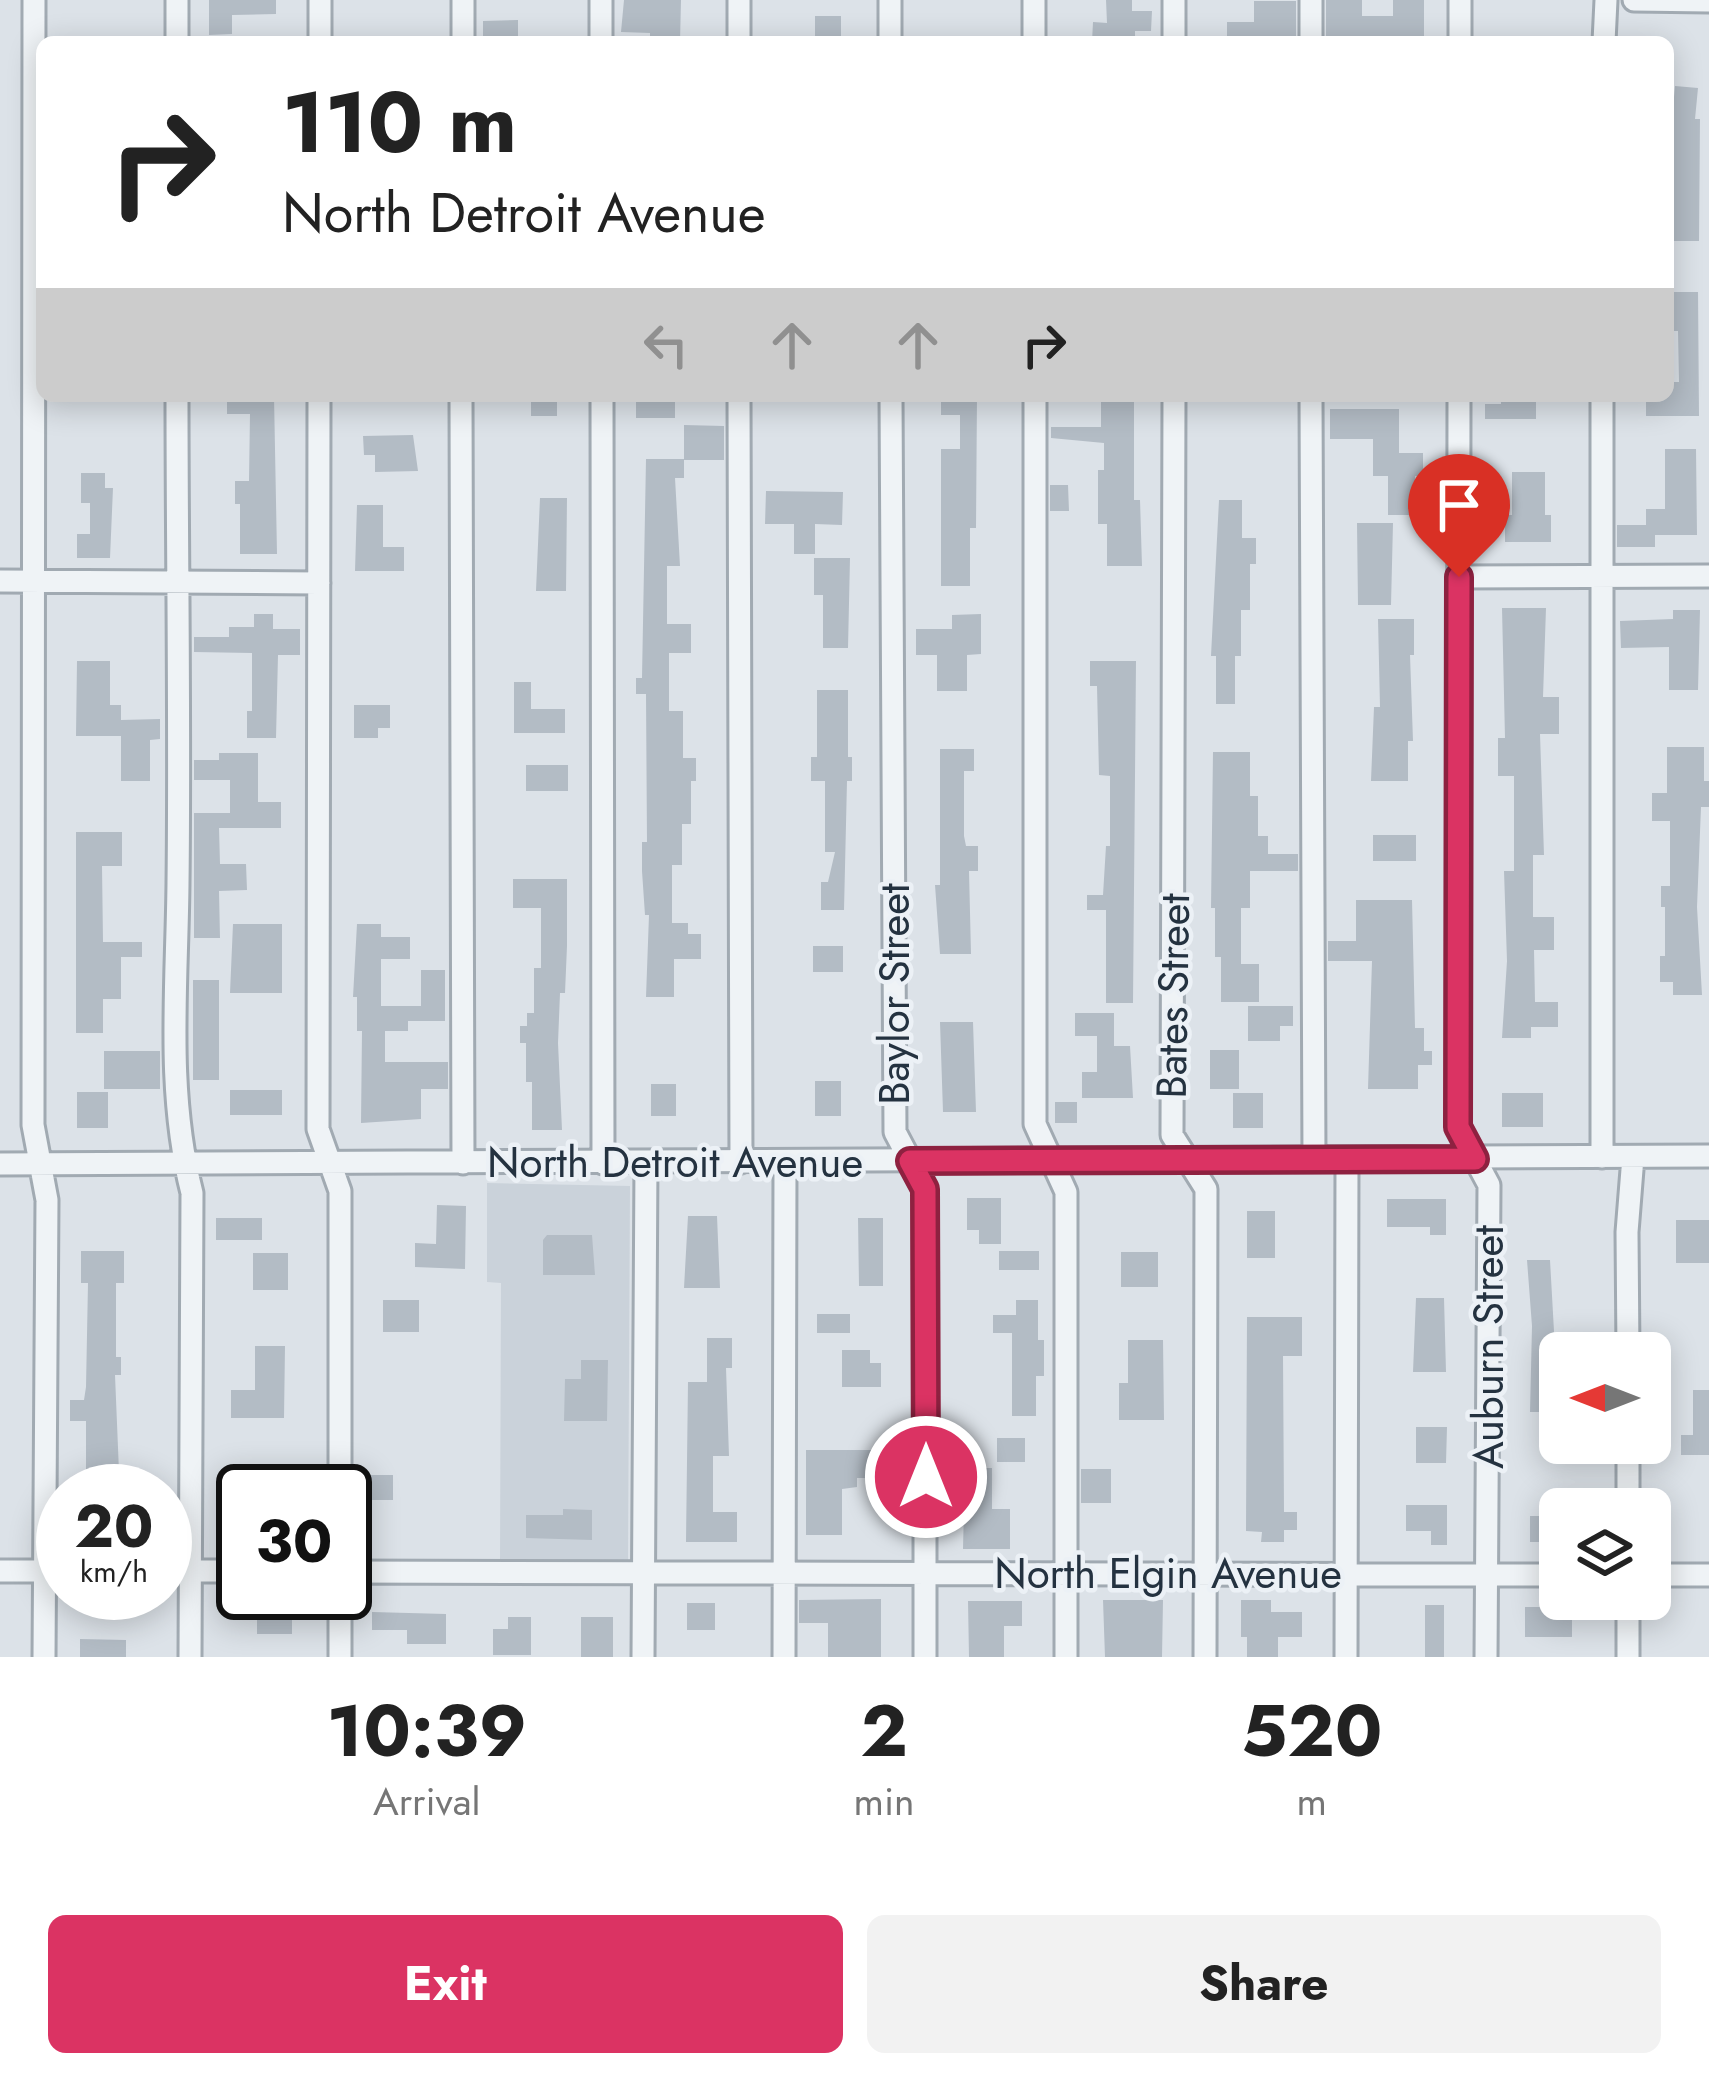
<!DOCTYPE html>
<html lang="en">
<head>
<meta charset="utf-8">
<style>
  :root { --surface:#fff; --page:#f2f2f2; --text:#222; --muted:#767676; --accent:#db3363 }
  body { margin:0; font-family:Jost,sans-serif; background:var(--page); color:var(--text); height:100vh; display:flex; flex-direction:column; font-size:45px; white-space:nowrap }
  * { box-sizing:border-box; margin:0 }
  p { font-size:39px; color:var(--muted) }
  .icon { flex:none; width:66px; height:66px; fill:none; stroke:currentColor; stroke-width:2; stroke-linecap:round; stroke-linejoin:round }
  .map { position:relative; height:1657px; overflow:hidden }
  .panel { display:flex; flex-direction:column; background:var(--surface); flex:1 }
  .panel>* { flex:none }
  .hud { position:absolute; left:36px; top:36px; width:1638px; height:366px; border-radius:18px; box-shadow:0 6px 30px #0003; background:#fff; color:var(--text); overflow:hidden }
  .needle { width:78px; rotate:270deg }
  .fabs { position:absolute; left:1539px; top:1332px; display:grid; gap:24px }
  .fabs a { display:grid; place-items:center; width:132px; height:132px; border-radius:18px; background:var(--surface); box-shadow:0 6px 30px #0003; font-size:60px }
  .speed { position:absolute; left:36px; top:1464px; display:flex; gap:24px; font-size:60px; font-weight:700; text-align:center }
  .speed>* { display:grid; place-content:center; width:156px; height:156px; border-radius:50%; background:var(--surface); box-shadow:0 6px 30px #0003; line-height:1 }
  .speed small { font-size:30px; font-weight:400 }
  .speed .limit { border:6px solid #111; border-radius:18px; background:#fff; color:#111 }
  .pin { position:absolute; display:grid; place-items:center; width:102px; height:102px; color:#fff; margin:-123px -51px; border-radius:50% 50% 50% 0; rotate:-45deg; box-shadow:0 0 12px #0007 }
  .pin .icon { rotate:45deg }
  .me { position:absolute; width:132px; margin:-66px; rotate:0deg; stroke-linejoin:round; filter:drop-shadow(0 0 9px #0008) }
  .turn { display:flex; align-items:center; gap:42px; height:252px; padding:0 48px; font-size:54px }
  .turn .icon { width:156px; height:156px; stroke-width:2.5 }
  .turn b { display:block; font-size:84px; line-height:102px }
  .lanes { display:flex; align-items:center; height:114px; padding:0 48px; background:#0003; justify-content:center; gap:60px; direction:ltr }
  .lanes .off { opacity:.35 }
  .eta { display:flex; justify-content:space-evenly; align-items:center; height:204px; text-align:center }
  .eta b { font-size:72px; font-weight:700; line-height:84px }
  .cta { display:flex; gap:24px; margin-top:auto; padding:24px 48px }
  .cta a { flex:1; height:138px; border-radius:18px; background:var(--accent); color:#fff; font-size:48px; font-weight:700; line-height:138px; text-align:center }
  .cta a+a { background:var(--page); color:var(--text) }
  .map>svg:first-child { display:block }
</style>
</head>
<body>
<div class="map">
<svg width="1709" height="1657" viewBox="0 0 1709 1657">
  <rect width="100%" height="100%" fill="#dce2e8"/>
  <path fill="#cad2da" d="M487,1183L630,1186L628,1564L500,1565L501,1283L487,1282Z"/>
  <path fill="#b3bcc5" d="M209,0H276V14L232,15V34L209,35Z
    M624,0H681L680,42H650V33L621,32Z
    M1106,0H1132V11H1152L1151,31H1135V42H1092L1093,22L1107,23Z
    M1326,0H1362V16H1393V0H1424V42H1326Z
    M1254,1H1296V42H1227V22H1254Z
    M815,16H841V42H815Z
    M518,20V36L483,37V21Z
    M1675,86L1698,88L1695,119H1700L1699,241H1673L1668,119H1672Z
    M1668,292H1698L1699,416H1646V396H1668V382H1679L1678,331H1668Z
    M227,396H274L277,554H240V504H235V481H249L250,414H227Z
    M531,396H557V416H531Z
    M636,396H675V418H636Z
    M941,396H977L976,528H970V586H941V449H960V415H941Z
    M1501,396H1536V419H1485V404H1501Z
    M1101,402H1134V500H1140L1142,566H1107V524H1098V470H1104V443L1051,438V427H1101Z
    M1330,409H1399V453H1423V476H1415V515H1388V476H1373V439H1330Z
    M684,425L724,426V460H684Z
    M413,435L418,471L375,472V455H364L363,436Z
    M1665,449H1696L1697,535H1655V547H1617V525H1646V509H1665Z
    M646,459H684V478H675L680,566H667V624H691V653H669V711H683V758H696V781H691V824H682V865H672V923H688V934H701V959H674V997H646L649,915H645L642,871V842H647L646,694H636V678H642Z
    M1512,472H1545V515H1551V542H1505V515H1512Z
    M81,473H105V488H113L110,558H77V534H90V503H81Z
    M1050,485H1068L1069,511H1050Z
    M766,491L843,492L842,525L815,524V554H794V524H765Z
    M540,498H567L566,591H536Z
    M1219,500H1242V538H1256V564H1250V610H1241V656H1235V704H1216V656H1211Z
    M357,505H383V547H404V571H355Z
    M1357,523H1393L1391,605H1358Z
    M814,558H850L848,648H823V595H814Z
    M1502,608H1546L1543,697H1559V734H1540L1544,855H1533V917H1554V950H1534L1535,1002H1558V1027H1531V1038H1502L1507,961L1504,871H1514V776H1498V738H1505Z
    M1673,610H1700L1698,690H1669V647L1621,648L1620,621L1673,619Z
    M254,614H273V629H300V655H278L276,738H247V711H252V653L194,652V637H229V627H254Z
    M981,614V654L967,655V691H937V655H916V629H952V615Z
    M1378,619H1414V655H1410L1413,741H1408V781H1371L1374,707H1380Z
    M77,661H110V705H121V720L160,719V739L150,740V781H121V736H76Z
    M1090,661H1136L1133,1003H1106V910H1087V895H1103L1106,846H1110V776L1099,775L1097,686H1090Z
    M514,682H531V709H565V733H514Z
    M817,690H848V757H852V781H847L844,910H821V882H828L835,852H825V781H811V757H817Z
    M354,705H390V728H378V738H354Z
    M1667,747H1704V781H1709V807H1701L1697,907L1702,995H1673V982H1660V956H1665V907H1661V886H1670V821H1652V793H1667Z
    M940,749H974V771H964V836L966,846H978V871H969L971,954H940L935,885H940Z
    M1213,752H1250V796H1258V836H1268V854H1298V871H1250V908H1241V964H1259V1002H1221V957H1215V908H1211Z
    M219,753H258V802H281V828H219L220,864H246L247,890L219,891L220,938H194V813H230V780H194V760H219Z
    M526,765H568V791H526Z
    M76,832H122V866H102L103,942H142V957H121V999H103V1033H76Z
    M1373,835H1416V861H1373Z
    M513,879H567V946L565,993H560L558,1043L562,1130H532V1082H526V1043H520V1026H527V1013H534V968H541V908H513Z
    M1356,900H1412L1415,1028H1424V1051H1432V1065H1418V1089H1368L1372,961H1328V941H1356Z
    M233,924H282V993H230Z
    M357,924H381V937H410V959H381V1006H421V970H445V1021H408V1031H385V1062H448V1089H421V1119L361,1123L362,1031H357V997H353Z
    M813,946H843V972H813Z
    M193,980H219V1080H193Z
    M1248,1006H1293V1026H1280V1041H1248Z
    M1075,1013H1114V1046H1130L1133,1098H1082V1072H1097V1036H1075Z
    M940,1022H973L976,1112H943Z
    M1210,1050H1239V1089H1210Z
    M104,1051H160V1089H104Z
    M815,1081H841V1116H815Z
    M651,1084H676V1116H651Z
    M230,1090H282V1115H230Z
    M77,1092H108V1128H77Z
    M1233,1093H1263V1128H1233Z
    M1502,1093H1543V1127H1502Z
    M1055,1102H1077V1123H1055Z
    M967,1198H1001V1244H979V1230H967Z
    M1387,1199H1446V1235H1430V1227H1387Z
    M437,1205L466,1206L465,1269L415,1267V1243L436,1244Z
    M1247,1211H1275V1258H1247Z
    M688,1216H717L720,1288H684Z
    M216,1218H262V1240H216Z
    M858,1218H883V1286H859Z
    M1676,1220H1709V1263H1676Z
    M547,1235H592L595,1275H543V1240Z
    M81,1251H124V1283H116V1357H121V1375H115L119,1472H86V1421H70V1400H84L86,1387L88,1283H81Z
    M999,1251H1039V1270H999Z
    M1121,1252H1158V1287H1121Z
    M253,1253H288V1290H253Z
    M1527,1260H1550L1555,1349H1560L1556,1412H1530L1532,1326Z
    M1416,1298H1444L1446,1372H1413Z
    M383,1300H419V1332H383Z
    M1016,1300H1038V1340H1044V1376H1036V1416H1012V1333H993V1315H1016Z
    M817,1314H850V1333H817Z
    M1247,1317H1302V1356H1283L1284,1512H1297V1530H1284V1542H1261L1262,1532L1246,1531Z
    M707,1338H732V1368H726L729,1456H713V1512H737V1542H686L688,1382H707Z
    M1128,1340H1163L1164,1420H1119V1383H1128Z
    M255,1346H285L284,1418H231V1390H255Z
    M842,1350H870V1363H881V1387H842Z
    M581,1360H608L607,1421H564L565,1379H581Z
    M1693,1390H1709V1455H1681V1435H1693Z
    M1416,1427H1447L1446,1463H1416Z
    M997,1438H1025V1462H997Z
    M806,1450H876V1478H857V1487L842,1489V1535H806Z
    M965,1468H992V1509H1010V1549H963Z
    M1081,1469H1111V1503H1081Z
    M360,1475H393V1500H360Z
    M1406,1505H1447V1545H1431V1531H1406Z
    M563,1509L592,1510V1540L526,1538V1515H563Z
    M1530,1516H1552V1542H1530Z
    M881,1599V1657H828V1623H799V1600Z
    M1103,1600H1163L1162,1657H1105Z
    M1241,1600H1271V1612H1302V1637H1278V1657H1247V1637H1241Z
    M968,1601H1022V1626H1004V1657H969Z
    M687,1603H715V1630H687Z
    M257,1605H292V1634H257Z
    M1425,1605H1444V1657H1425Z
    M1525,1607H1572V1637H1525Z
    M372,1612L446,1614V1644H407V1630H372Z
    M508,1617H531V1655H493V1629H508Z
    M581,1617H613V1657H581Z
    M80,1639L126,1640V1657H80Z"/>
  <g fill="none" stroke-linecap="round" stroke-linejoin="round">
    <g stroke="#a1aab2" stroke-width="27">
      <path id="minor" d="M34,0L33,1125L47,1200L44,1657
        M177,0V42
        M601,0V42
        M890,0V42
        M1034,0V42
        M1174,0V42
        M1311,0V42
        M1634,0L1709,1
        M320,42V0
        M463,42V0
        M739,42V0
        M1460,42V0
        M1604,42L1606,0
        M177,396C177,558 180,720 178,883C177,988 166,1091 192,1193L190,1657
        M319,396L318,1129L340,1191V1491
        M461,396L463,1163
        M602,396L603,1163
        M739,396L741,1162
        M891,396L895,1132L925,1189V1657
        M1035,396V1124L1066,1192V1657
        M1174,396L1172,1135L1206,1189L1205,1657
        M1311,396L1314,1160
        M1459,396L1458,1127L1489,1185L1486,1657
        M1602,396V1157
        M1459,577L1709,576
        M0,581L319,583
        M0,1164L1709,1156
        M1628,1353L1627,1232L1633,1157
        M1628,1443V1509
        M0,1571H63
        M165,1571H243
        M345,1572L1560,1575
        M1650,1575H1709
        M340,1593V1657
        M643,1657L646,1163
        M784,1657L785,1162
        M1346,1657L1347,1160
        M1628,1657V1599"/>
    </g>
    <use href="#minor" stroke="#eff3f6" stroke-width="21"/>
  </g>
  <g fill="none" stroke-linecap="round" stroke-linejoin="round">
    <g stroke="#8e2140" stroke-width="30">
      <path id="route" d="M926,1477L925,1189L910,1161L1475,1159L1458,1127L1459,577"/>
    </g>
    <use href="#route" stroke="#db3363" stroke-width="21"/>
  </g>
  <g text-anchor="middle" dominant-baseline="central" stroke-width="9" stroke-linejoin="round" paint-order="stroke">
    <g font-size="42" fill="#243240" stroke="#ecf1f6">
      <text transform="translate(894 994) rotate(-90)">Baylor Street</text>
      <text transform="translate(1173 996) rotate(-89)">Bates Street</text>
      <text x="675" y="1162">North Detroit Avenue</text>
      <text transform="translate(1488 1347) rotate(-90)">Auburn Street</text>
      <text x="1168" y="1573">North Elgin Avenue</text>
    </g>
  </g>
</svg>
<div class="fabs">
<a><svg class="needle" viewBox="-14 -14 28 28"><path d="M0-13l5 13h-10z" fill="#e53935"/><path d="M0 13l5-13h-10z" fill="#767676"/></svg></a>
<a><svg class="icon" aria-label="layers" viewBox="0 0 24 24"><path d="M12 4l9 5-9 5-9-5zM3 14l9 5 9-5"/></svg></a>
</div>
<div class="speed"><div>20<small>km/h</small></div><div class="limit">30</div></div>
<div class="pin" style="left:1459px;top:577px;background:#d93025"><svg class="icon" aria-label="arrive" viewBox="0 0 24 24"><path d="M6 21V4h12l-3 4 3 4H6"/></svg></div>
<svg class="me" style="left:926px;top:1477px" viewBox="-20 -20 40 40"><circle r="17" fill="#db3363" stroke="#fff" stroke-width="3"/><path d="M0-11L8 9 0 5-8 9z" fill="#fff"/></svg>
<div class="hud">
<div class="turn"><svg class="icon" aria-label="right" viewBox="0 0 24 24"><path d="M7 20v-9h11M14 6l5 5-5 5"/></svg><div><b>110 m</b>North Detroit Avenue</div></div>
<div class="lanes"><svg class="icon off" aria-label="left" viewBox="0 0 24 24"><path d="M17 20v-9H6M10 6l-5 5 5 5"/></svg><svg class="icon off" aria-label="ahead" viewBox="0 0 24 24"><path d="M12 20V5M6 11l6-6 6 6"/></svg><svg class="icon off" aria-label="ahead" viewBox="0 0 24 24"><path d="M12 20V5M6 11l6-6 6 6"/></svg><svg class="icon" aria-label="right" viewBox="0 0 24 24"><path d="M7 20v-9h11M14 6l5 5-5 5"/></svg></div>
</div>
</div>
<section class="panel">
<div class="eta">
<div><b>10:39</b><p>Arrival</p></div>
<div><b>2</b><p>min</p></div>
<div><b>520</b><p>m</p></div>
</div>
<div class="cta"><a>Exit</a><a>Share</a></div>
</section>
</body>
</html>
